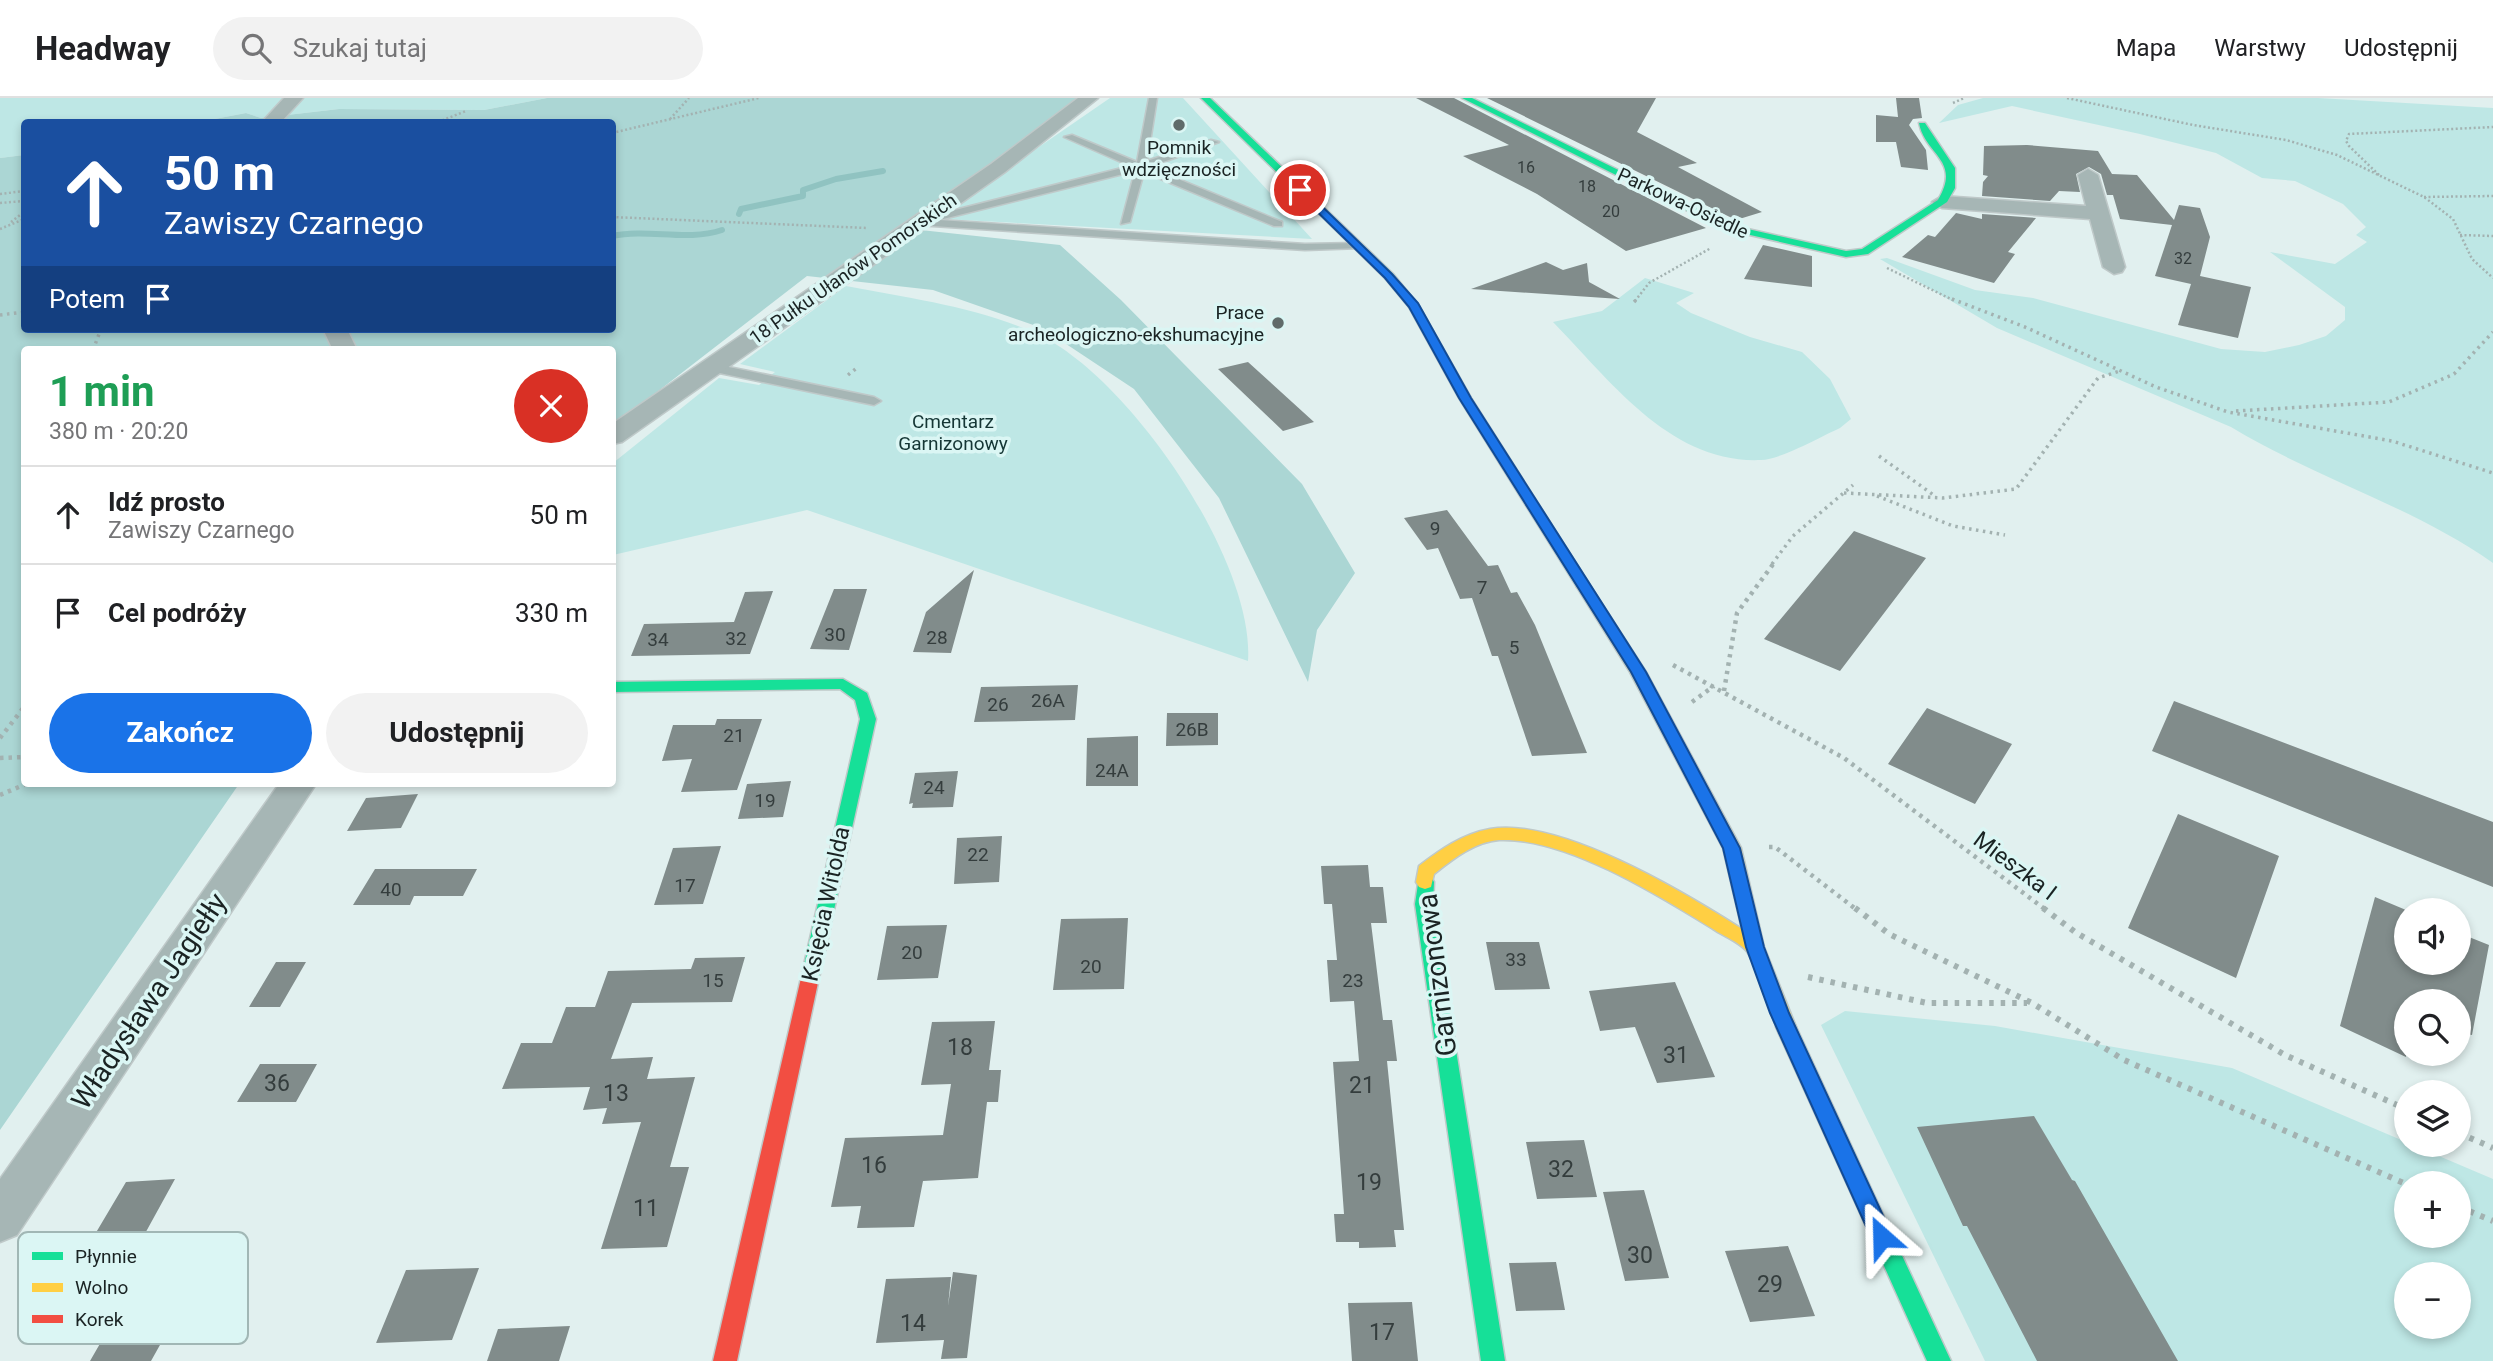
<!DOCTYPE html>
<html lang="pl">
<head>
<meta charset="utf-8">
<style>
  :root { --surface:#fff; --page:#f2f2f2; --text:#202124; --muted:#757577; --line:#e0e0e0; --accent:#1a73e8 }
  body { margin:0; font-family:Roboto,sans-serif; background:var(--page); color:var(--text); height:100vh; display:flex; flex-direction:column; font-size:26px; white-space:nowrap }
  * { box-sizing:border-box; margin:0 }
  p { font-size:23px; color:var(--muted) }
  .icon { flex:none; width:38px; height:38px; fill:none; stroke:currentColor; stroke-width:2; stroke-linecap:round; stroke-linejoin:round }
  .map { position:relative; flex:1; overflow:hidden }
  .panel { position:absolute; left:21px; top:248px; width:595px; height:441px; display:flex; flex-direction:column; background:var(--surface); border-radius:7px; box-shadow:0 4px 10px #0003 }
  .panel>* { flex:none }
  .banner { position:absolute; left:21px; top:21px; width:595px; height:214px; border-radius:7px; box-shadow:0 4px 10px #0003; background:#1a4fa0; color:#fff; overflow:hidden }
  .tools { position:absolute; left:2394px; top:800px; display:grid; gap:14px }
  .tools a { display:grid; place-items:center; width:77px; height:77px; border-radius:50%; background:var(--surface); box-shadow:0 4px 10px #0003; font-size:35px }
  .pin { position:absolute; display:grid; place-items:center; width:60px; height:60px; color:#fff; margin:-30px; border:4px solid #fff; border-radius:50%; box-shadow:0 2px 7px #0007 }
  .me { position:absolute; width:77px; margin:-38px; rotate:335deg; stroke-linejoin:round; filter:drop-shadow(0 0 5px #0008) }
  .turn { display:flex; align-items:center; gap:24px; height:147px; padding:0 28px; font-size:32px }
  .turn .icon { width:91px; height:91px; stroke-width:2.5 }
  .turn b { display:block; font-size:49px; line-height:60px }
  .then { display:flex; align-items:center; height:66px; padding:0 28px; background:#0003; gap:14px; font-size:26px }
  .round { display:grid; place-items:center; flex:none; width:74px; height:74px; border-radius:37px; background:var(--page) }
  .headline { display:flex; align-items:center; justify-content:space-between; height:119px; padding:0 28px }
  h1 { font-size:42px; font-weight:700; line-height:52px; color:#1e9e55 }
  .action { display:flex; gap:14px; margin-top:auto; padding:14px 28px }
  .action a { flex:1; height:80px; border-radius:42px; background:var(--accent); color:#fff; font-size:28px; font-weight:700; line-height:80px; text-align:center }
  .action a+a { background:var(--page); color:var(--text) }
  ul { padding:0; list-style:none }
  li { display:flex; align-items:center; gap:21px; height:98px; padding:0 28px; border-top:2px solid var(--line) }
  li div { flex:1 }
  li b { display:block; font-size:26px }
  li em { font-style:normal }
  header { display:flex; align-items:center; gap:42px; box-sizing:border-box; height:98px; padding:0 35px; background:var(--surface); border-bottom:2px solid var(--line) }
  header strong { font-size:33px }
  nav { display:flex; gap:38px; margin-inline-start:auto; font-size:24px }
  .search { width:490px; height:63px; background:var(--page); display:flex; align-items:center; gap:18px; box-sizing:border-box; padding:0 24px; border-radius:38px; color:var(--muted); font-size:26px }
  .map>svg:first-child { display:block }
</style>
</head>
<body>
<header>
<strong>Headway</strong>
<div class="search"><svg class="icon" aria-label="search" viewBox="0 0 24 24"><circle cx="10" cy="10" r="6"/><path d="M15 15l6 6"/></svg>Szukaj tutaj</div>
<nav><a>Mapa</a><a>Warstwy</a><a>Udostępnij</a></nav>
</header>
<div class="map">
<svg width="2493" height="1263" viewBox="0 0 2493 1263">
  <rect width="100%" height="100%" fill="#e1f0ef"/>
  <path fill="#bee7e5" fill-rule="evenodd" d="M0,0H547L484,12L339,11L261,20L246,15L199,24H24V57L0,60Z
    M1110,0H1183L1312,141L944,121L940,117Z
    M1983,0H2318L2493,10V465C2412,408 2315,380 2231,329L1997,230L1880,161L1887,160L1975,192L2033,200L2221,251L2265,254L2299,247L2326,238L2345,222V209L2270,154L2335,166L2367,144L2356,137L2366,129L2343,106L2295,83L2262,80L2216,55L2140,36L2012,8L1939,25L1958,7Z
    M1645,180L1694,195L1676,205L1691,215L1750,239L1802,254L1830,281L1851,321L1840,330C1820,339 1782,361 1761,362C1670,366 1610,282 1553,224L1602,213Z
    M846,188C912,201 981,209 1041,238C1130,281 1255,463 1248,563L807,412L613,457V365L719,280L759,287L775,274L740,266Z
    M1845,913L1995,928L2232,970L2493,1081V1263H1985L1821,927ZM2406,1085H2459V1138H2406ZM2406,1176H2459V1228H2406Z"/>
  <path fill="#abd6d4" d="M547,0H1083L902,130L1060,147L1121,202L1302,386L1355,475L1317,532L1308,584L1219,400L1134,291L1042,230L933,192L807,178L613,328L612,252H24V686H239L0,1032V60L24,57V231H612V24H199L246,15L261,20L339,11L484,12Z"/>
  <g fill="none" stroke-linecap="round" stroke-linejoin="round">
    <path stroke="#90c3c1" stroke-width="6" d="M739,116L741,111L803,98V92L836,81L883,73
      M612,138C649,130 686,144 722,132"/>
  </g>
  <path fill="#818c8b" d="M1416,0H1454L1706,130L1626,153L1537,96L1463,58L1509,47Z
    M1487,0H1656L1637,34L1697,65L1678,69L1762,114L1736,122Z
    M1896,0H1919L1922,20L1913,21L1909,27L1926,52L1928,72L1901,69L1896,44H1876V17L1898,19Z
    M2027,47L2098,53L2112,76L2137,77L2174,122L2179,107L2200,110L2210,139L2200,178L2251,189L2238,240L2178,227L2191,186L2155,178L2172,127L2120,121L2113,97H2107L2101,76L2089,69L2076,76L2080,94L2059,93L2050,103L1982,98L1983,84L1988,78L1983,77L1984,48Z
    M1956,115L1982,121V116L2036,120L2008,154L2015,156L1994,185L1902,159L1928,137L1935,139Z
    M1763,147L1812,158V189L1744,181Z
    M1546,164L1563,172L1587,165L1589,184L1620,201L1471,191Z
    M1248,264L1314,324L1283,333L1218,271Z
    M1447,412L1488,468L1498,467L1511,495L1517,494L1535,527L1587,655L1532,658L1498,558H1492L1472,500L1460,501L1438,450L1427,452L1404,420Z
    M1854,433L1926,460L1840,573L1764,541Z
    M974,472L951,555L913,554L926,514Z
    M834,491H867L849,552L810,551Z
    M773,493L750,556L631,558L644,526L734,524L745,494Z
    M1078,587L1075,622L974,624L981,589Z
    M2174,603L2493,724V789L2152,653Z
    M1927,610L2012,646L1975,706L1888,666Z
    M1167,615H1218V647L1166,648Z
    M717,621H762L737,692L681,694L692,661L662,663L673,627H715Z
    M1138,638V688H1086L1087,640Z
    M958,673L953,709L912,710L913,705L909,706L915,675Z
    M791,683L783,719L738,721L747,686Z
    M418,696L401,730L347,733L366,700Z
    M2178,716L2279,758L2236,880L2128,830Z
    M1002,738L999,784L954,786L957,740Z
    M721,748L703,806L654,807L673,750Z
    M1368,767L1370,789H1383L1387,825H1371L1383,922H1392L1397,963H1387L1404,1132H1394L1396,1149L1359,1150V1144H1336L1334,1116H1344L1333,964L1359,963L1354,903L1330,904L1327,862H1337L1332,806H1324L1321,768Z
    M375,771H477L463,798H414L410,807H353Z
    M2375,799L2406,812V864H2459V835L2489,847L2472,937L2459,935V903H2406V959L2340,928Z
    M1128,820L1124,891L1053,892L1061,821Z
    M947,827L938,880L877,882L887,828Z
    M1486,844H1539L1550,891L1495,892Z
    M745,859L732,904L632,905L611,961L653,959L647,981L695,979L670,1069H689L667,1149L601,1151L641,1024L602,1026L607,1010L583,1012L590,989L502,991L521,945H552L566,909H595L608,873L691,871L695,860Z
    M276,864H306L280,909H249Z
    M1675,884L1715,979L1657,985L1635,929L1600,933L1589,893Z
    M995,923L989,972H1001L998,1004H987L978,1080L923,1083L914,1129L857,1130L861,1108L831,1109L845,1040L943,1037L951,986L921,987L932,924Z
    M260,966H317L296,1004H237Z
    M2034,1018L2072,1082L2075,1083L2178,1263H2037L1967,1128H1963L1917,1029Z
    M1584,1042L1597,1099L1537,1101L1526,1044Z
    M175,1081L142,1141L91,1143L126,1084Z
    M1644,1092L1669,1180L1625,1183L1603,1094Z
    M1788,1148L1815,1218L1750,1224L1725,1153Z
    M1556,1164L1565,1212L1516,1213L1509,1165Z
    M479,1170L452,1242L376,1245L406,1172Z
    M953,1174L977,1177L967,1260L941,1261L944,1242L876,1245L886,1181L951,1179L948,1208Z
    M1412,1204L1418,1263H1352L1348,1205Z
    M570,1228L559,1263H487L498,1231Z
    M170,1229L151,1263H90L109,1230Z"/>
  <g fill="none" stroke-linecap="round" stroke-linejoin="round">
    <g stroke="#bfc9c9" stroke-width="3">
      <path id="lane" d="M1149,0H1157L1147,63L1211,42L1219,44L1149,69L1282,124V128H1274L1144,74L1130,124L1121,126L1135,73L939,122L1305,146L1357,145L1362,148L1361,150L1305,152L917,127L912,124L917,121L931,122V118L1130,68L1064,39L1072,37L1137,64Z
        M714,266L874,299L881,303L874,307L710,273V267Z"/>
    </g>
    <g stroke="#bfc9c9" stroke-width="3">
      <path id="street" d="M284,0H303L281,24H262Z
        M1078,0H1098L1005,74L622,344L612,346V326L991,66Z
        M2088,71L2098,77L2125,169L2122,174L2114,176L2103,169L2090,121L1942,110L1932,104L1942,98L2086,108L2078,77Z
        M323,231H347L357,252H333Z
        M279,686H316L17,1137L0,1144V1081Z"/>
    </g>
    <g stroke="#bfc9c9" stroke-width="3">
      <path id="fast" d="M1201,0H1210L1393,176L1419,208L1471,300L1591,489L1589,492L1584,493L1577,489L1459,300L1409,209L1385,180Z
        M1462,0H1472L1730,127L1846,153L1862,151L1938,102C1962,62 1925,57 1919,25H1925L1955,70V90L1947,104L1868,156L1846,159L1724,131Z
        M843,581L867,595L876,621L819,880L817,885L810,888L803,885L801,880L860,621L855,602L840,591L612,594V584Z
        M1425,777L1431,779L1434,784L1433,806L1505,1263H1481L1415,806L1419,779Z
        M1786,921L1793,923L1796,929L1951,1263H1927L1776,929L1779,923Z"/>
    </g>
    <g stroke="#bfc9c9" stroke-width="3">
      <path id="slow" d="M1584,485L1589,486L1646,574L1741,750L1764,849L1796,929L1793,935L1786,937L1779,935C1768,911 1761,876 1748,855C1742,845 1723,838 1713,831C1658,797 1565,739 1499,742C1474,744 1453,761 1434,776L1431,789L1425,791L1419,789L1416,784L1419,768C1440,752 1462,736 1490,731C1559,719 1684,794 1742,831L1723,750L1630,574L1577,489Z"/>
    </g>
    <g stroke="#bfc9c9" stroke-width="3">
      <path id="jam" d="M810,872L817,875L819,880L737,1263H713L801,880L803,875Z"/>
    </g>
    <path stroke="#a3b2b1" stroke-width="2.5" stroke-dasharray="2 2.5" stroke-linecap="butt" d="M2067,0L2193,27L2286,42L2337,57L2424,99L2453,121L2472,161L2493,180
      M1953,5L1964,0
      M670,21L689,0
      M438,24L466,13
      M612,35L759,0
      M2379,77L2349,48L2346,43L2349,36L2493,29
      M0,96L24,93
      M2424,99L2493,98
      M0,105L24,103
      M612,119L867,130
      M11,124L24,114
      M0,131L24,121
      M2460,137L2493,138
      M1887,170L1955,203
      M1635,203L1649,185L1711,150"/>
    <path stroke="#a3b2b1" stroke-width="3.5" stroke-dasharray="2.5 4.5" stroke-linecap="butt" d="M1952,201L2025,229L2156,289L2228,314L2392,343L2493,375
      M1634,204L1637,201
      M0,217L24,214
      M93,252L101,231
      M848,277L858,269
      M2236,313L2389,304L2454,276L2493,234
      M1879,358L1935,398
      M1844,395L1943,400L2016,391L2098,280L2120,273
      M1877,398L1953,428L2005,437
      M1772,466L1793,438L1853,387"/>
    <path stroke="#a3b2b1" stroke-width="4.5" stroke-dasharray="3.5 5" stroke-linecap="butt" d="M1673,567L1844,660L2046,812
      M1724,593L1737,515L1774,465
      M1692,604L1714,588
      M0,640L24,609
      M0,660L24,659
      M0,697L26,686
      M1769,749H1775L1857,812"/>
    <path stroke="#a3b2b1" stroke-width="6" stroke-dasharray="4.5 7" stroke-linecap="butt" d="M1855,810L1889,836L2032,905L2124,962L2406,1086
      M2043,810L2075,834L2285,957L2406,1011
      M1808,879L1927,905H2027
      M2459,1035L2493,1050
      M2459,1109L2493,1123"/>
    <use href="#lane" fill="#a6b6b5" fill-rule="evenodd"/>
    <use href="#street" fill="#a6b6b5" fill-rule="evenodd"/>
    <use href="#fast" fill="#16e098" fill-rule="evenodd"/>
    <use href="#slow" fill="#ffcf43" fill-rule="evenodd"/>
    <use href="#jam" fill="#f24e42" fill-rule="evenodd"/>
  </g>
  <path fill="#1a73e8" stroke="#114b97" stroke-width="2" d="M1297,90H1303L1392,176L1418,205L1471,300L1646,574L1740,750L1764,849L1789,915L1893,1139L1890,1146L1882,1149L1874,1146L1770,915L1746,849L1723,750L1631,574L1459,300L1409,209L1385,180L1297,94Z"/>
  <g fill="#606b6a" stroke="#dbf6f4" stroke-width="2.5">
    <circle cx="1179" cy="27" r="7"/>
    <circle cx="1278" cy="225" r="7"/>
  </g>
  <g text-anchor="middle" dominant-baseline="central" stroke-width="7" stroke-linejoin="round" paint-order="stroke">
    <g font-size="16" fill="#343d3d">
      <text x="1526" y="69">16</text>
      <text x="1587" y="88">18</text>
      <text x="1611" y="113">20</text>
      <text x="2183" y="160">32</text>
    </g>
    <g font-size="19" fill="#1a2323" stroke="#dbf6f4">
      <text x="1179" y="49">Pomnik<tspan x="1179" dy="22">wdzięczności</tspan></text>
      <text x="1264" y="214" text-anchor="end">Prace<tspan x="1264" dy="22">archeologiczno-ekshumacyjne</tspan></text>
    </g>
    <g font-size="19" fill="#1a2323" stroke="#dbf6f4">
      <text transform="translate(1683 105) rotate(25)">Parkowa-Osiedle</text>
      <text transform="translate(853 171) rotate(-35)">18 Pułku Ułanów Pomorskich</text>
    </g>
    <g font-size="19" fill="#153635" stroke="#dbf6f4">
      <text x="953" y="323">Cmentarz<tspan x="953" dy="22">Garnizonowy</tspan></text>
    </g>
    <g font-size="19" fill="#343d3d">
      <text x="1435" y="430">9</text>
      <text x="1482" y="489">7</text>
      <text x="835" y="536">30</text>
      <text x="937" y="539">28</text>
      <text x="736" y="540">32</text>
      <text x="658" y="541">34</text>
      <text x="1514" y="549">5</text>
      <text x="1048" y="602">26A</text>
      <text x="998" y="606">26</text>
      <text x="1192" y="631">26B</text>
      <text x="734" y="637">21</text>
      <text x="1112" y="672">24A</text>
      <text x="934" y="689">24</text>
      <text x="765" y="702">19</text>
      <text x="978" y="756">22</text>
      <text x="685" y="787">17</text>
      <text x="391" y="791">40</text>
      <text x="912" y="854">20</text>
      <text x="1516" y="861">33</text>
      <text x="1091" y="868">20</text>
      <text x="713" y="882">15</text>
      <text x="1353" y="882">23</text>
    </g>
    <g font-size="23" fill="#1a2323" stroke="#dbf6f4">
      <text transform="translate(2015 768) rotate(37)">Mieszka I</text>
      <text transform="translate(826 806) rotate(-78)">Księcia Witolda</text>
    </g>
    <g font-size="23" fill="#343d3d">
      <text x="960" y="949">18</text>
      <text x="1676" y="957">31</text>
      <text x="277" y="985">36</text>
      <text x="1362" y="987">21</text>
      <text x="616" y="995">13</text>
      <text x="874" y="1067">16</text>
      <text x="1561" y="1071">32</text>
      <text x="1369" y="1084">19</text>
      <text x="646" y="1110">11</text>
      <text x="1640" y="1157">30</text>
      <text x="1770" y="1186">29</text>
      <text x="913" y="1225">14</text>
      <text x="1382" y="1234">17</text>
    </g>
    <g font-size="28" fill="#1a2323" stroke="#dbf6f4">
      <text transform="translate(1437 877) rotate(-97)">Garnizonowa</text>
      <text transform="translate(149 903) rotate(-56)">Władysława Jagiełły</text>
    </g>
  </g>
  <rect x="18" y="1134" width="230" height="112" rx="10" fill="#dbf6f4" stroke="#a1b7b5" stroke-width="2"/>
  <rect x="32" y="1154" width="31" height="8" fill="#16e098"/>
  <rect x="32" y="1185" width="31" height="9" fill="#ffcf43"/>
  <rect x="32" y="1217" width="31" height="8" fill="#f24e42"/>
  <g font-size="19" fill="#1a2323">
    <text x="75" y="1165">Płynnie</text>
    <text x="75" y="1196">Wolno</text>
    <text x="75" y="1228">Korek</text>
  </g>
</svg>
<div class="tools">
<a><svg class="icon" aria-label="sound" viewBox="0 0 24 24"><path d="M4 9h4l5-4v14l-5-4H4zM17 9q2 3 0 6"/></svg></a>
<a><svg class="icon" aria-label="search" viewBox="0 0 24 24"><circle cx="10" cy="10" r="6"/><path d="M15 15l6 6"/></svg></a>
<a><svg class="icon" aria-label="layers" viewBox="0 0 24 24"><path d="M12 4l9 5-9 5-9-5zM3 14l9 5 9-5"/></svg></a>
<a>+</a>
<a>−</a>
</div>
<div class="pin" style="left:1300px;top:92px;background:#d93025"><svg class="icon" aria-label="arrive" viewBox="0 0 24 24"><path d="M6 21V4h12l-3 4 3 4H6"/></svg></div>
<svg class="me" style="left:1882px;top:1139px" viewBox="-20 -20 40 40"><path d="M0-17L14 15 0 8-14 15z" fill="#1a73e8" stroke="#fff" stroke-width="4"/></svg>
<div class="banner">
<div class="turn"><svg class="icon" aria-label="ahead" viewBox="0 0 24 24"><path d="M12 20V5M6 11l6-6 6 6"/></svg><div><b>50 m</b>Zawiszy Czarnego</div></div>
<div class="then">Potem<svg class="icon" aria-label="arrive" viewBox="0 0 24 24"><path d="M6 21V4h12l-3 4 3 4H6"/></svg></div>
</div>
<section class="panel">
<div class="headline"><div><h1>1 min</h1><p>380 m · 20:20</p></div><a class="round" style="background:#d93025;color:#fff"><svg class="icon" aria-label="close" viewBox="0 0 24 24"><path d="M6 6l12 12M18 6L6 18"/></svg></a></div>
<ul>
<li><svg class="icon" aria-label="ahead" viewBox="0 0 24 24"><path d="M12 20V5M6 11l6-6 6 6"/></svg><div><b>Idź prosto</b><p>Zawiszy Czarnego</p></div><em>50 m</em></li>
<li><svg class="icon" aria-label="arrive" viewBox="0 0 24 24"><path d="M6 21V4h12l-3 4 3 4H6"/></svg><div><b>Cel podróży</b></div><em>330 m</em></li>
</ul>
<div class="action"><a>Zakończ</a><a>Udostępnij</a></div>
</section>
</div>
</body>
</html>
